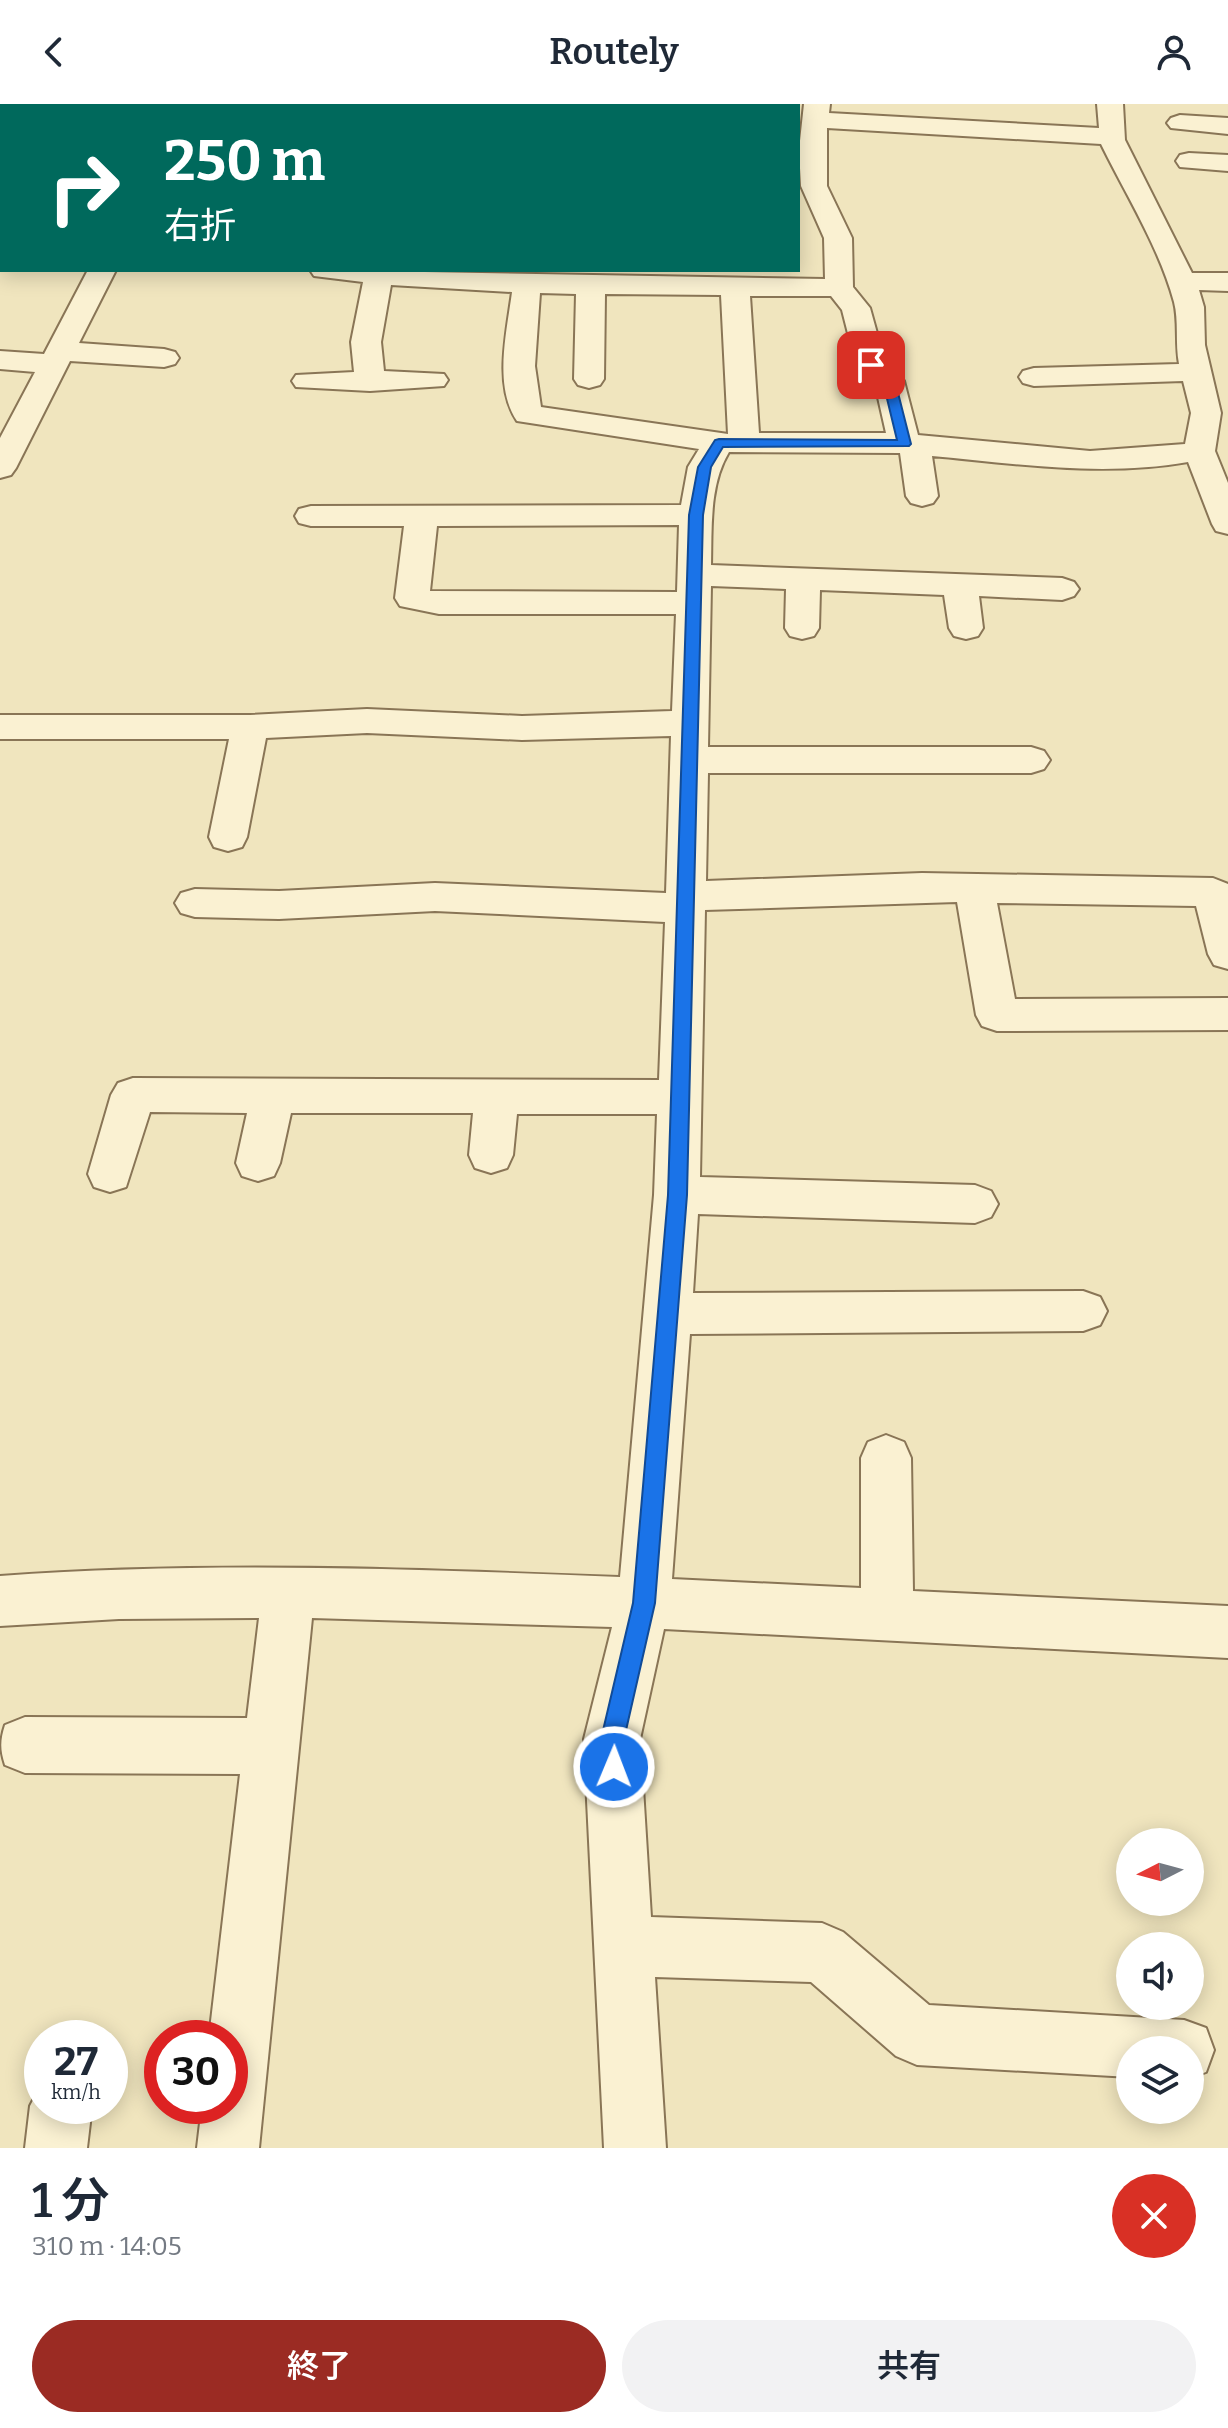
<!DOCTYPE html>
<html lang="ja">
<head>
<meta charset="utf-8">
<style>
  :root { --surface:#fff; --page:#f2f2f3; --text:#1f2937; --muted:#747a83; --accent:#9b2b23 }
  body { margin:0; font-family:Bitter,"Noto Sans JP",serif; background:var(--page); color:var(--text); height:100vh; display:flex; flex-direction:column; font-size:30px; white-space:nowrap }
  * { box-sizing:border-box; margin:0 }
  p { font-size:26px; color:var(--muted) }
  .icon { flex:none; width:44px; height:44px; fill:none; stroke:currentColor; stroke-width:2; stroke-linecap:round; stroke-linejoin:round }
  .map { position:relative; height:2044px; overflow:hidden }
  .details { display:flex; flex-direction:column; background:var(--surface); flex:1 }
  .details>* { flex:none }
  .top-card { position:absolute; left:0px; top:0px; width:800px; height:168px; box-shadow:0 4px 20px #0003; background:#00695c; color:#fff; overflow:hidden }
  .needle { width:52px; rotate:264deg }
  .buttons { position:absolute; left:1116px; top:1724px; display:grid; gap:16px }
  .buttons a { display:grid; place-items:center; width:88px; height:88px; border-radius:50%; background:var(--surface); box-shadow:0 4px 20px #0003; font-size:40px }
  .speed { position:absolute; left:24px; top:1916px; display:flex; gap:16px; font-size:40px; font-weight:700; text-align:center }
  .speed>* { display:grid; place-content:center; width:104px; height:104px; border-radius:50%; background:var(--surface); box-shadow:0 4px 20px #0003; line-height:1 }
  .speed small { font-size:20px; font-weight:400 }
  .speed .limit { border:12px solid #d22; background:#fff; color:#111 }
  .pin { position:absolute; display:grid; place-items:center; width:68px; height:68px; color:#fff; margin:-34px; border-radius:16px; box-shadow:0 4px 12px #0006 }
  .me { position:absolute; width:88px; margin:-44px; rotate:1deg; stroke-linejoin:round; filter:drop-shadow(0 0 6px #0008) }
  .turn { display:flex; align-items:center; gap:28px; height:168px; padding:0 32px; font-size:36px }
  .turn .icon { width:104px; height:104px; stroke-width:2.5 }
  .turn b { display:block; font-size:56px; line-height:68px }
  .round { display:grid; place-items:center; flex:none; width:84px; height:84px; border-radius:42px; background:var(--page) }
  .headline { display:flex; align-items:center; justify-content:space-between; height:136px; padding:0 32px }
  h1 { font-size:48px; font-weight:600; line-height:60px }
  .action { display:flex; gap:16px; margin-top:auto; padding:16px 32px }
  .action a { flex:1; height:92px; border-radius:48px; background:var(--accent); color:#fff; font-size:32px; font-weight:600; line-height:92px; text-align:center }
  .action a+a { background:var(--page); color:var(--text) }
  header { display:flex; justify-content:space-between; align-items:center; height:104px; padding:0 32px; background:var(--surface); font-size:36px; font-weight:600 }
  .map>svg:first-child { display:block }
</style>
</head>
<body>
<header><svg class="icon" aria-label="back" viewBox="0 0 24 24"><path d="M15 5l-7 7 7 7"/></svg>Routely<svg class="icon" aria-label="person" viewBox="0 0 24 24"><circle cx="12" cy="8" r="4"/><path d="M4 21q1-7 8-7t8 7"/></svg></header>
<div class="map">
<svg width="1228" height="2044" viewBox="0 0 1228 2044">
  <rect width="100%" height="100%" fill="#f0e5be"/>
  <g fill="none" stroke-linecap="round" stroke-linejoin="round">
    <g stroke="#897556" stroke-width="4">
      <path id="minor" d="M175,0H201L173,2Z
        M256,0H282V2H256Z
        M382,0H409L411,2H384Z
        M524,0H550L551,2H525Z
        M804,0H830L829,9L1099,24L1097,0H1123L1125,36L1192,169H1228V187L1199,186L1204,203L1205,241L1221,309L1215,347L1228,379V430L1216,427L1212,420L1188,358C1102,373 1018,360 932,352L938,392L933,399L922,402L911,399L906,392L900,349L729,348C709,381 712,424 711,461L1062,474L1074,478L1079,485L1074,492L1062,496L979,492L983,524L978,532L966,535L954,532L949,524L944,491L820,486L819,524L814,532L802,535L790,532L785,524L786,485L711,482L708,643H1031L1044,647L1050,656L1044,665L1031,669H708L706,777L922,769L1213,774L1228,780V865L1214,861L1208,850L1196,802L997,799L1015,895L1228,894V926L997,927L982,922L976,911L957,798L705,806L700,1073L975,1081L991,1087L998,1100L991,1113L975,1119L698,1110L693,1189L1083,1187L1100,1193L1107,1207L1100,1221L1083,1227L690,1230L672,1475L861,1484V1354L868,1338L886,1331L904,1338L911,1354L913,1487L1228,1502V1554L664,1525L640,1635L651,1813L822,1819L843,1828L929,1901L1184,1916L1206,1924L1214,1946L1206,1968L1190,1974V1946H1130V1973L917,1961L896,1952L811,1878L655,1873L666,2044H604L584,1635L612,1523L312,1514L259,2044H197L202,2002H230V1934H209L240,1670L25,1669L5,1661C0,1646 0,1636 5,1621L25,1613L247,1614L259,1514L119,1515L0,1522V1472C207,1457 413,1465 620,1473L654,1091L657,1010H517L513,1051L507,1064L491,1069L475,1064L469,1051L473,1009H291L280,1059L274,1072L258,1077L242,1072L236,1059L247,1009L150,1008L126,1083L110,1088L94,1083L88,1070L111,991L118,979L133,974L659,976L665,818L435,807L279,815L195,813L181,809L175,799L181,789L195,785L279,787L435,779L666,789L671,632L522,636L367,629L266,634L247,733L242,743L228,747L214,743L209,733L229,635H0V611H250L367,605L522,612L672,607L676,510H439L400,502L395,494L404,422H311L299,419L295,412L299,405L311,402L681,401L688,363L699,345L517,317C493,282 507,227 512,188L391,181L381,238L384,267L444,270L448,276L444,282L370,287L296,283L292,277L296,271L354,268L351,238L363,178L314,172L310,166L825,175L824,134L801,82L799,46ZM827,24L1101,40C1126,91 1159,143 1174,198C1179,217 1175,239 1179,260L1034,264L1023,267L1019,273L1023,279L1034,282L1183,277L1191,309L1185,340L1090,347L918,331L904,277L885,258L870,204L853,183L852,134L827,82ZM540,189L576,190L574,275L578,281L589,284L600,281L604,275L605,190L721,191L728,330L541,303L535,262ZM750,192H831L842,206L856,261L875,280L886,329H759ZM679,421L677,488L430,487L437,422Z
        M1180,11L1228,14V30L1171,24L1167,19L1171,14Z
        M1189,49L1228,51V67L1180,63L1176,57L1180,51Z
        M0,76H2L0,97Z
        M88,166H116L79,239L164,245L175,248L179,254L175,260L164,263L70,257L16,364L11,371L0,374V334L35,268L0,265V247L44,250Z
        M42,1979V2002H92L87,2044H25L30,2002Z"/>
    </g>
    <use href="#minor" fill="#faf1d2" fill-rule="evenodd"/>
  </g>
  <path fill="#1a73e8" stroke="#114b97" stroke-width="2" d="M866,258H875L895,277L911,340L909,342L723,343L711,363L703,411L687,1091L655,1499L624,1635L626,1663L622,1671L614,1675L606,1671L601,1635L633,1499L668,1091L689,411L698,363L715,336L719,335L897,336L883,278L866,263Z"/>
</svg>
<div class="buttons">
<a><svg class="needle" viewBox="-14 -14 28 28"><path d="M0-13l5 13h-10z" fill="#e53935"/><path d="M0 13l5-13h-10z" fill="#747a83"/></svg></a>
<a><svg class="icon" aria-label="sound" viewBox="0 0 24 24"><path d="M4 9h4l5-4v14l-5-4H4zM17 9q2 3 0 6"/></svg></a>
<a><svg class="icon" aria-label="layers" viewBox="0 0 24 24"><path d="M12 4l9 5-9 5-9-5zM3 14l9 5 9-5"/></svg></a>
</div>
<div class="speed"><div>27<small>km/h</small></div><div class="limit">30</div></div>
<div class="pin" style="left:871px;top:261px;background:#d93025"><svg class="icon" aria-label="arrive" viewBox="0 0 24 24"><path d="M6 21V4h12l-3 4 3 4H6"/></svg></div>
<svg class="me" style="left:614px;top:1663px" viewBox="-20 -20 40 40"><circle r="17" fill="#1a73e8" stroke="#fff" stroke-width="3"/><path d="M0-11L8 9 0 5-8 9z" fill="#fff"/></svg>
<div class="top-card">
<div class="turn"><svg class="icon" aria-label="right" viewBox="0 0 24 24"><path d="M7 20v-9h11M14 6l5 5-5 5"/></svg><div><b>250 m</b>右折</div></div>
</div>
</div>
<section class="details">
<div class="headline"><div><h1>1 分</h1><p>310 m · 14:05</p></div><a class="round" style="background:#d93025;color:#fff"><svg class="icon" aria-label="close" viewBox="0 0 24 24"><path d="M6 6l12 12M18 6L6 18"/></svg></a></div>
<div class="action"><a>終了</a><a>共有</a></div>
</section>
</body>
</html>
